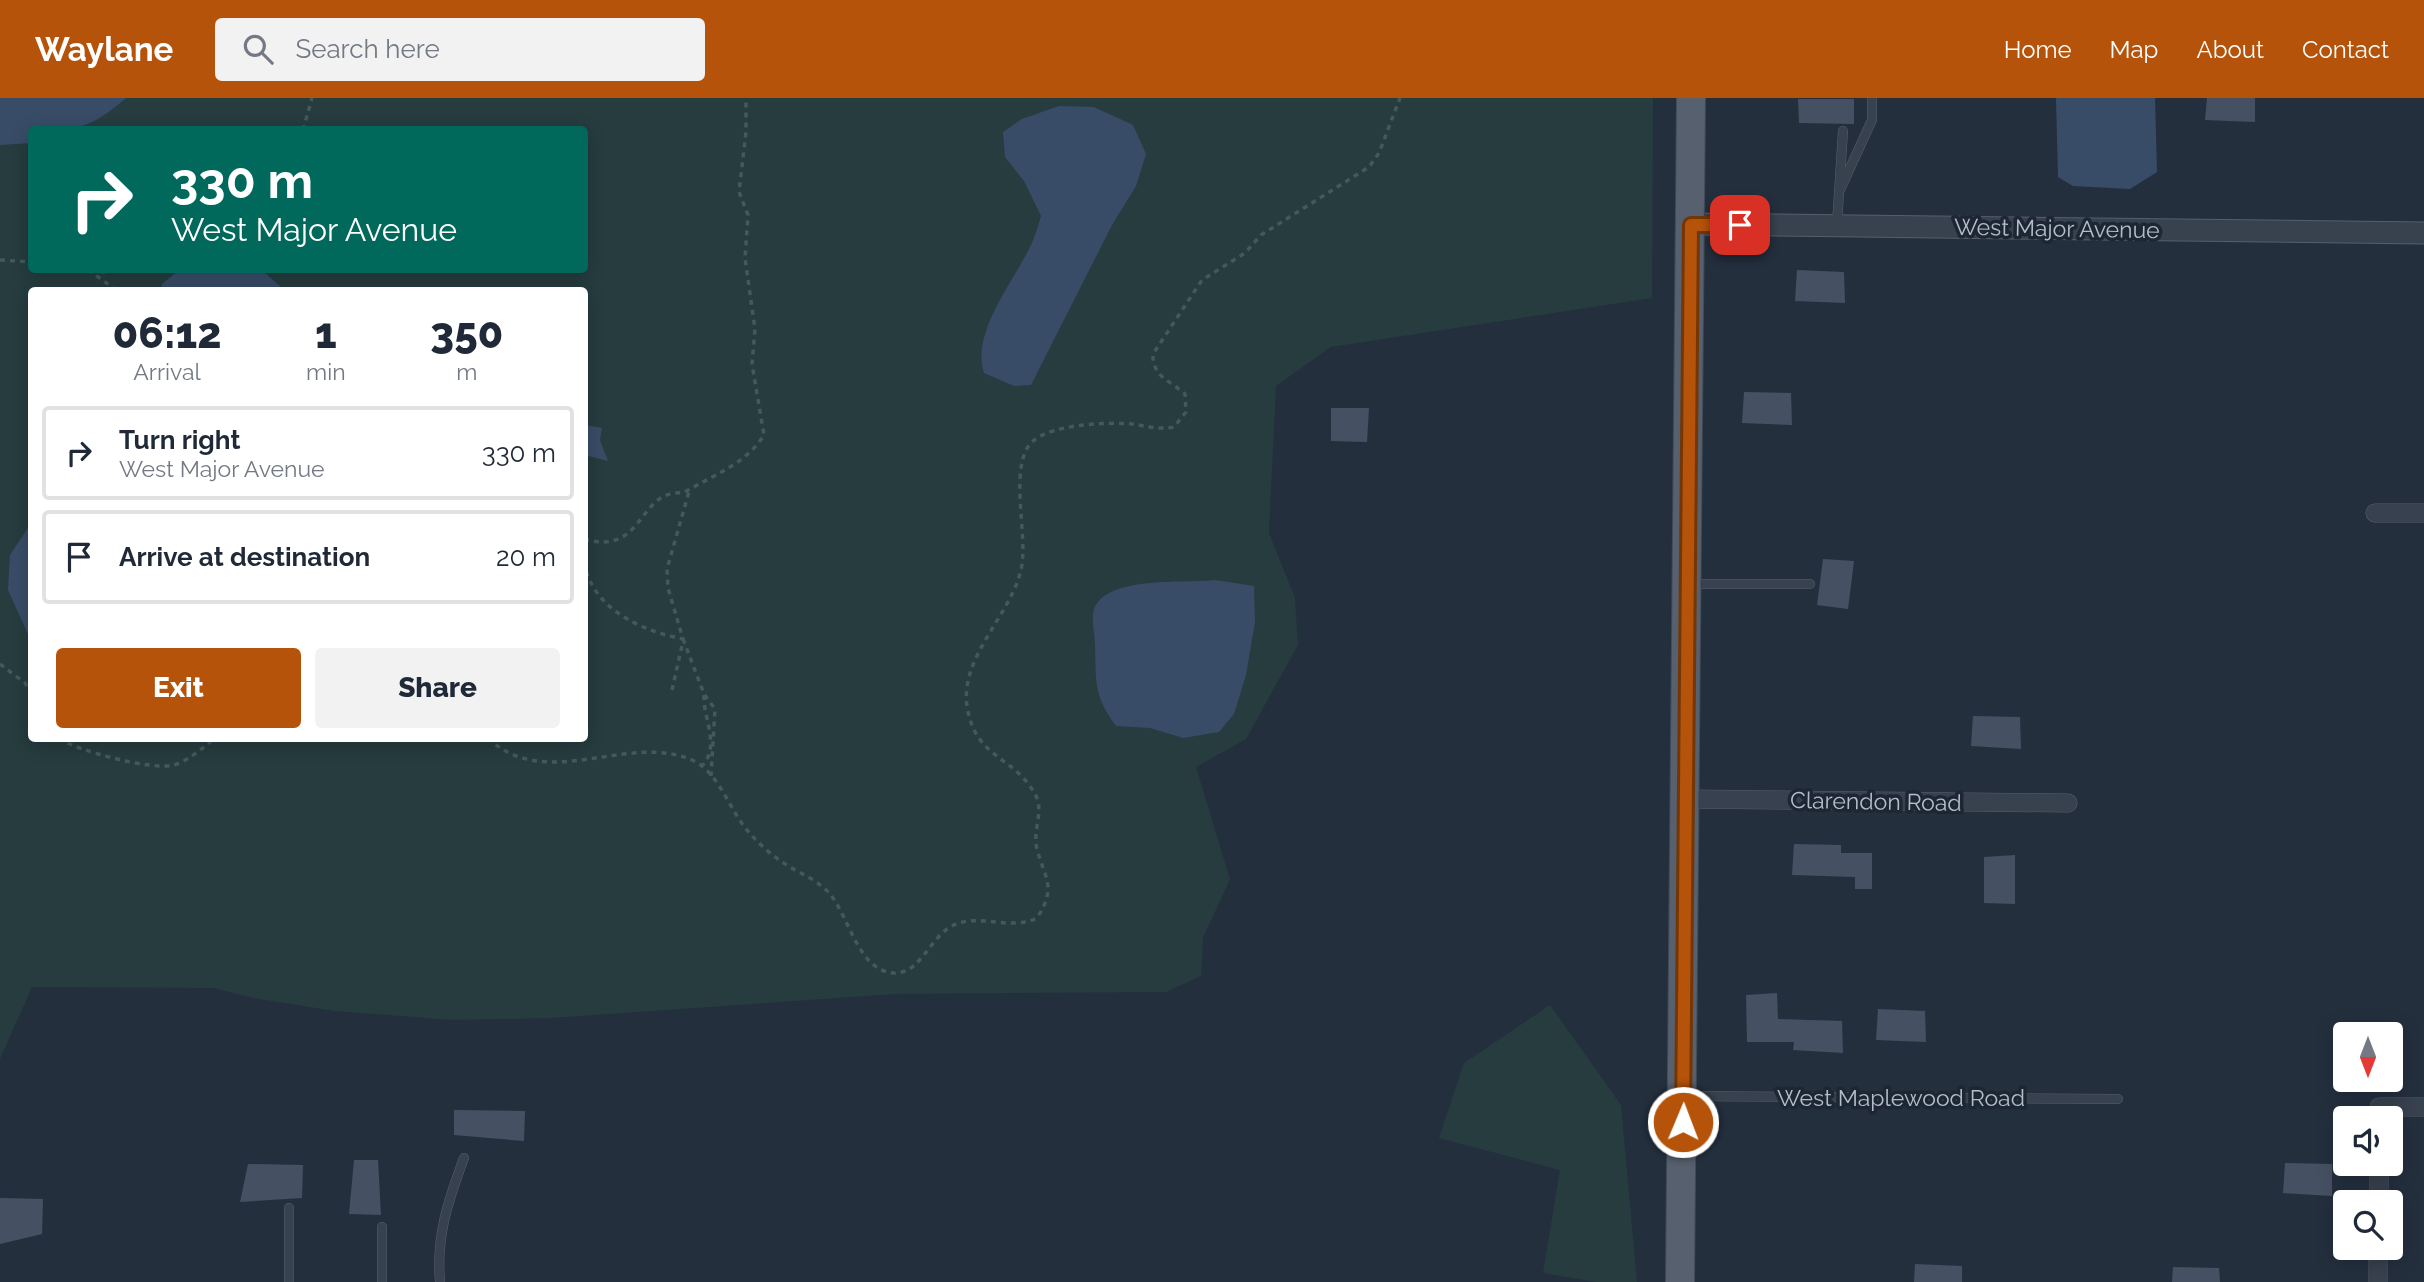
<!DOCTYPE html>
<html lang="en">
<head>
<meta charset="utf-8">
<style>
  :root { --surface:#fff; --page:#f2f2f3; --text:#1f2937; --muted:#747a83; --line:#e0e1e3; --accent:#b45309 }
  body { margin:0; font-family:Raleway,sans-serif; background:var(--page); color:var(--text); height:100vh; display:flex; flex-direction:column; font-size:26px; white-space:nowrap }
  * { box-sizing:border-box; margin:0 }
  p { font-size:23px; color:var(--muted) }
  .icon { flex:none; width:38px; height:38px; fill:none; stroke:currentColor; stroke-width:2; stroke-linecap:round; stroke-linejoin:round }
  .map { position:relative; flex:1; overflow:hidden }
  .sheet { position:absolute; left:28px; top:189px; width:560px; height:455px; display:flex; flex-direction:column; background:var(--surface); border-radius:7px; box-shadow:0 4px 18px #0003 }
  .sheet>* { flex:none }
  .banner { position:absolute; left:28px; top:28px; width:560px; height:147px; border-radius:7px; box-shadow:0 4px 18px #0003; background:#00695c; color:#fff; overflow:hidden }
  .needle { width:46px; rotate:180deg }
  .controls { position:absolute; left:2333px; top:924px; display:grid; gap:14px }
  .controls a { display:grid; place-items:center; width:70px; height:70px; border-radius:7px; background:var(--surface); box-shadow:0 4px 18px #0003; font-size:35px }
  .pin { position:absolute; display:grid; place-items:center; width:60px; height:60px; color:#fff; margin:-30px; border-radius:14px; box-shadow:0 4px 10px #0006 }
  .me { position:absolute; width:77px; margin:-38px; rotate:1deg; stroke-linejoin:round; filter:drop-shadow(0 0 5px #0008) }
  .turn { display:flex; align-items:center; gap:24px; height:147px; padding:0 28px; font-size:32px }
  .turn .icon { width:91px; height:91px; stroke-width:2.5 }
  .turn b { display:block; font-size:49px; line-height:60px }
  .eta { display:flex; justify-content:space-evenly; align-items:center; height:119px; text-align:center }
  .eta b { font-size:42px; font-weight:800; line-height:49px }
  .button { display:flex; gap:14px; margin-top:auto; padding:14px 28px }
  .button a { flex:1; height:80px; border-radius:7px; background:var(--accent); color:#fff; font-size:28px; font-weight:800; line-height:80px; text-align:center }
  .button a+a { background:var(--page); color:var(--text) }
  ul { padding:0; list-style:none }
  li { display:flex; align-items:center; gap:21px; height:94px; margin:0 14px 10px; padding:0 14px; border:4px solid var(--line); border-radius:7px }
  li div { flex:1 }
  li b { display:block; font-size:26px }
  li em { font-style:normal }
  header { display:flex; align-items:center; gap:42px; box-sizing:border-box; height:98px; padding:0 35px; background:var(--accent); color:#fff }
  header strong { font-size:33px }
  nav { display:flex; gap:38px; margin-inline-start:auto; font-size:24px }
  .search { width:490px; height:63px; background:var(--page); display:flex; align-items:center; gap:18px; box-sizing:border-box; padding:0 24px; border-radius:7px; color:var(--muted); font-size:26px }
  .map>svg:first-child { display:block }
</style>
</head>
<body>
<header>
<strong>Waylane</strong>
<div class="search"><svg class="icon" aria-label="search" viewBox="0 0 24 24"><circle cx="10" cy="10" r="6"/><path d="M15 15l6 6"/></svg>Search here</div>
<nav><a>Home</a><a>Map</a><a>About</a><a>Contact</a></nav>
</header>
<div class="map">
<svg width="2424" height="1184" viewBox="0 0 2424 1184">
  <rect width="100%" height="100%" fill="#242f3e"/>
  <path fill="#263c3f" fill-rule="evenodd" d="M0,0H1653L1652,200L1331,249L1276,288L1269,435L1295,500L1298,547L1246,641L1196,669L1230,781L1203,840L1201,878L1166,894L895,896L551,920L453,922L335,913L253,900L214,890L32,889L0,961ZM32,32H584V172H32ZM32,192H584V640H32Z
    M1550,907L1621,1007L1637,1184H1597L1543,1175L1560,1072L1439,1040L1464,965Z"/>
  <path fill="#394c67" d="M0,0H126C90,31 78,32 32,32L31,45L0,47Z
    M2056,0H2155L2157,74L2130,91L2073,88L2058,79Z
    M1059,8L1094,9L1133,27L1146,56L1136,88L1112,127L1031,287L1014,288L984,275C971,235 1013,184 1030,149C1035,139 1038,128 1041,118L1024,83L1005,59L1003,34L1022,21Z
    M179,172H262L284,192H161L162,186Z
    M585,327L602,330L600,342L608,363L585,357Z
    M31,425V543L8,492L10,457Z
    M1215,482L1254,488L1255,524L1246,577L1234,616L1219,634L1183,640L1150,630L1116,628C1094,598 1096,585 1095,548C1095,538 1092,526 1093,516C1098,476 1188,486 1215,482Z"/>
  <path fill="#455162" d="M2207,0H2255V24L2205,22Z
    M1798,1H1854V26L1799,25Z
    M1797,172L1844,174L1845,205L1795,203Z
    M1744,294L1791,295L1792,327L1742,325Z
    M1331,310H1369L1367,344L1331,343Z
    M1823,461L1854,463L1848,511L1817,507Z
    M1973,618L2020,619L2021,651L1971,648Z
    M1794,746L1841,747V755H1872V791H1855V779L1792,777Z
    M2015,757V806L1984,805V759Z
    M1777,895L1778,921L1842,923L1843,955L1793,952L1794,944H1747L1746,897Z
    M1878,911L1925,913L1926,944L1876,942Z
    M454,1012L525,1013L524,1043L454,1037Z
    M354,1062H378L381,1117L349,1116Z
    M2285,1065L2332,1066V1098L2283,1095Z
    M248,1066L303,1067L302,1100L240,1104Z
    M0,1100L43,1101L42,1136L0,1146Z
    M1915,1166L1962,1168V1184H1914Z
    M2173,1169L2219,1170L2220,1184H2172Z"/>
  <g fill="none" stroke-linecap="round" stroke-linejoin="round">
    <g stroke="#565f6c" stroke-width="10">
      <path id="service" d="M1839,94L1872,22V0
        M1837,126L1843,33
        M1690,486H1810
        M1685,998L2118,1001
        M289,1110V1184
        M382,1184V1129
        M440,1184C436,1138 448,1103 464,1060"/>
    </g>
    <g stroke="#565f6c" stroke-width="19">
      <path id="minor" d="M2375,415H2424
        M1685,701L2068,705
        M2379,1020V1009H2424
        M2379,1104V1066
        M2378,1184V1150"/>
    </g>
    <g stroke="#565f6c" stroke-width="23">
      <path id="tertiary" d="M1691,126L2424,135"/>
    </g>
    <g stroke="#414a57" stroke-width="30">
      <path id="primary" d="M1680,1184L1691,0"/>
    </g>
    <path stroke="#44595c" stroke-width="3.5" stroke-dasharray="5 5" stroke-linecap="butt" d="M303,32L312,0
      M0,162L32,164
      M81,172L105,174
      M92,172L90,173L116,192
      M584,441C645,459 637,391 683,395C713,377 745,367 764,337L752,266L755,231L745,160L748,117L739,94L746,34V0
      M584,464C592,511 642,533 683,541L668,490L667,471L690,390
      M683,541L704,596L715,611L711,678
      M0,566L25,585L32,596
      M672,592L683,543
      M59,640C76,653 154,673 174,667C190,662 202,650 215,640
      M488,640C546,695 628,634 692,662C718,673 729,711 747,732C757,744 769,755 782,764C798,775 817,781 830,796C848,818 856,862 884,873C917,885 927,843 950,829C977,813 1008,834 1037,820C1057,789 1045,781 1037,751C1032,734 1044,714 1036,698C1015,657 975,662 967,608C960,559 1010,518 1021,472C1029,438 1007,366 1033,343C1053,326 1107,324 1132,326C1146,328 1159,332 1174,329L1186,314L1185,296C1171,283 1152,279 1153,256L1202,182L1245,155L1261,137L1369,69L1379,55L1400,0
      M701,669C722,648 702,619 704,596"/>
    <use href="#service" stroke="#38414e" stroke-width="9"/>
    <use href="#minor" stroke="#38414e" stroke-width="18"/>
    <use href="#tertiary" stroke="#38414e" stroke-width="21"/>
    <use href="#primary" stroke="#56606e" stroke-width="28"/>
  </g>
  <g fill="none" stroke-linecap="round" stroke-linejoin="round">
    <g stroke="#753606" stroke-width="18">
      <path id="route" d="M1683,1024L1691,127H1740"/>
    </g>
    <use href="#route" stroke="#b45309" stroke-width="12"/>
  </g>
  <g text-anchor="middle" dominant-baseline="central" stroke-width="7" stroke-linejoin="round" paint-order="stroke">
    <g font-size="23" fill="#b4bcc9" stroke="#1d2633">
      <text transform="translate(2057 130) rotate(1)">West Major Avenue</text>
      <text transform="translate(1876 703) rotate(1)">Clarendon Road</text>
      <text x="1901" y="999">West Maplewood Road</text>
    </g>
  </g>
</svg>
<div class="controls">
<a><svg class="needle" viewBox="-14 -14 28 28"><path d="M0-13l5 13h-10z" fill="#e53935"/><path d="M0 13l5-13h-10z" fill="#747a83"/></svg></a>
<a><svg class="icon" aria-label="sound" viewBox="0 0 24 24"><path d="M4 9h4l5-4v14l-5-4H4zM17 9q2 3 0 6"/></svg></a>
<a><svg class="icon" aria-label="search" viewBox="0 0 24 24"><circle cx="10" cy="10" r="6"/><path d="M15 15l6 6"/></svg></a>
</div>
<div class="pin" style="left:1740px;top:127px;background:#d93025"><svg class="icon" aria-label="arrive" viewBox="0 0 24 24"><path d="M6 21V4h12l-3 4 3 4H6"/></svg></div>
<svg class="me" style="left:1683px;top:1024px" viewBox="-20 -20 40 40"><circle r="17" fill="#b45309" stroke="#fff" stroke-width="3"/><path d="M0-11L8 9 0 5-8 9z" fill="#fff"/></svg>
<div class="banner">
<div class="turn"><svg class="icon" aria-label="right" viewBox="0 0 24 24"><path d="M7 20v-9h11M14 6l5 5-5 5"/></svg><div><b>330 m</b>West Major Avenue</div></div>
</div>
<section class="sheet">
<div class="eta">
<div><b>06:12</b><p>Arrival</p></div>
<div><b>1</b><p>min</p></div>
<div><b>350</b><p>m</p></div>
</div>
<ul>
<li><svg class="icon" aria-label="right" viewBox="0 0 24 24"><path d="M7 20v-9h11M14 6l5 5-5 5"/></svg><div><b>Turn right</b><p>West Major Avenue</p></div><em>330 m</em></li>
<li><svg class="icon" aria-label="arrive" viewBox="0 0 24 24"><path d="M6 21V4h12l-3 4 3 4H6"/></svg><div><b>Arrive at destination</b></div><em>20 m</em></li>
</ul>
<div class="button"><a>Exit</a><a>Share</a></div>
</section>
</div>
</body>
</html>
